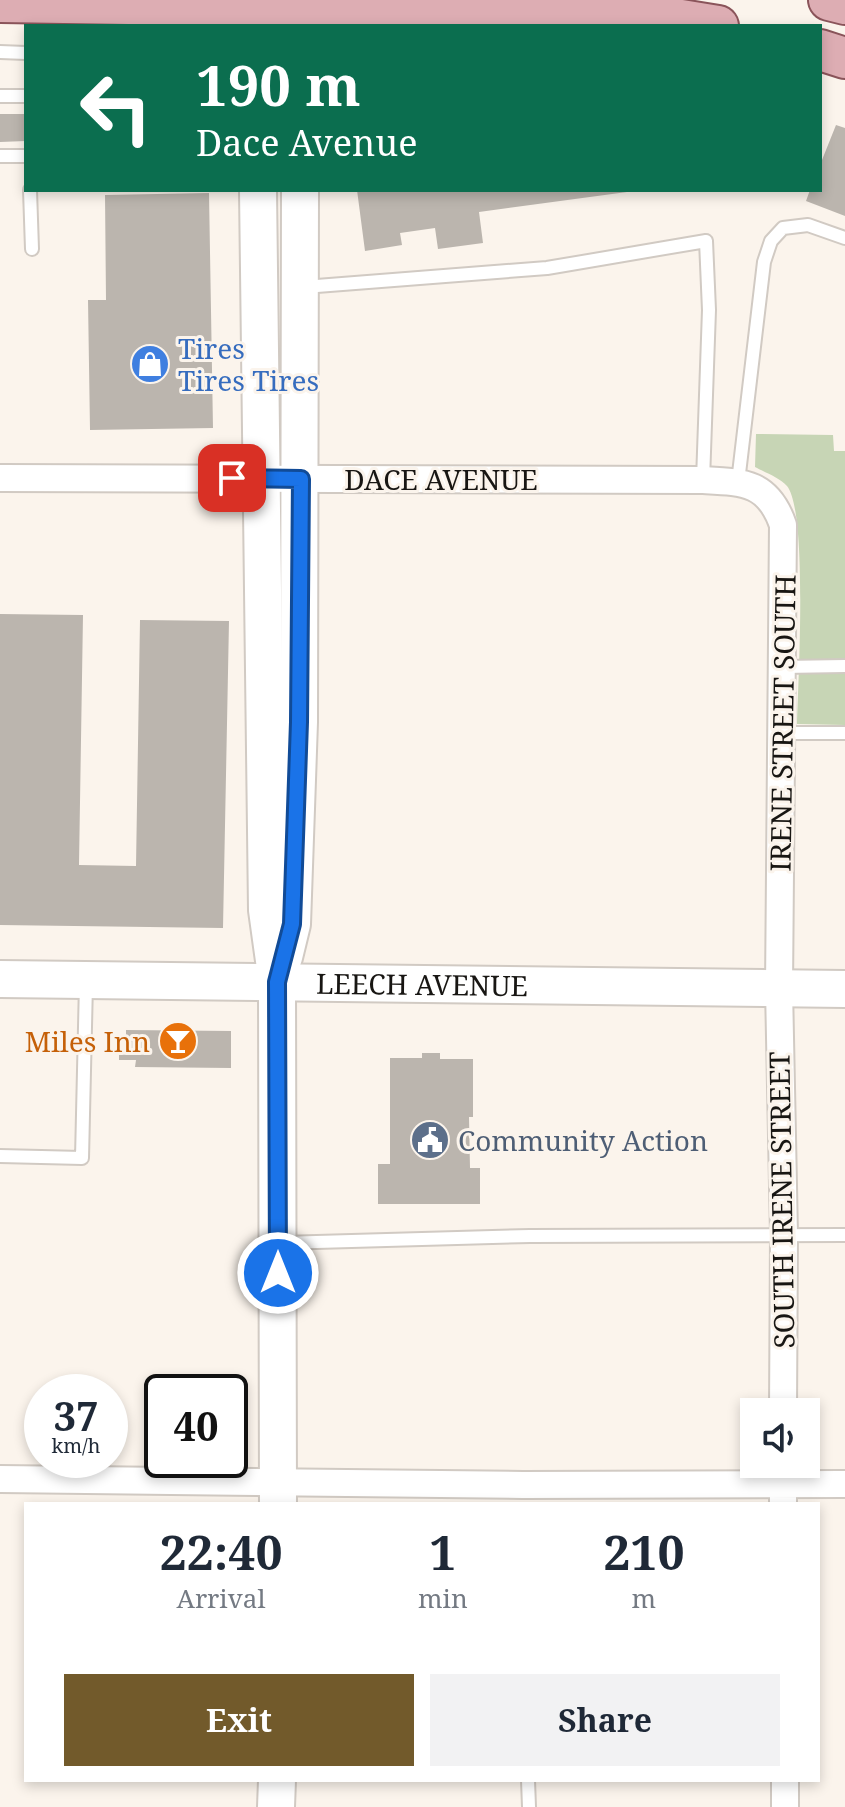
<!DOCTYPE html>
<html lang="en">
<head>
<meta charset="utf-8">
<style>
  :root { --surface:#fff; --page:#f2f2f3; --text:#1f2937; --muted:#747a83; --accent:#725a2b }
  body { margin:0; font-family:"Noto Serif",serif; background:var(--page); color:var(--text); height:100vh; display:flex; flex-direction:column; font-size:30px; white-space:nowrap }
  * { box-sizing:border-box; margin:0 }
  p { font-size:26px; color:var(--muted) }
  .icon { flex:none; width:44px; height:44px; fill:none; stroke:currentColor; stroke-width:2; stroke-linecap:round; stroke-linejoin:round }
  .map { position:relative; flex:1; overflow:hidden }
  .panel { position:absolute; left:24px; top:1502px; width:796px; height:280px; display:flex; flex-direction:column; background:var(--surface); border-radius:0px; box-shadow:0 4px 12px #0003 }
  .panel>* { flex:none }
  .hud { position:absolute; left:24px; top:24px; width:798px; height:168px; border-radius:0px; box-shadow:0 4px 12px #0003; background:#0b6e4f; color:#fff; overflow:hidden }
  .buttons { position:absolute; left:740px; top:1398px; display:grid; gap:16px }
  .buttons a { display:grid; place-items:center; width:80px; height:80px; border-radius:0px; background:var(--surface); box-shadow:0 4px 12px #0003; font-size:40px }
  .speed { position:absolute; left:24px; top:1374px; display:flex; gap:16px; font-size:40px; font-weight:700; text-align:center }
  .speed>* { display:grid; place-content:center; width:104px; height:104px; border-radius:50%; background:var(--surface); box-shadow:0 4px 12px #0003; line-height:1 }
  .speed small { font-size:20px; font-weight:400 }
  .speed .limit { border:4px solid #111; border-radius:12px; background:#fff; color:#111 }
  .pin { position:absolute; display:grid; place-items:center; width:68px; height:68px; color:#fff; margin:-34px; border-radius:16px; box-shadow:0 4px 12px #0006 }
  .me { position:absolute; width:88px; margin:-44px; rotate:0deg; stroke-linejoin:round; filter:drop-shadow(0 0 6px #0008) }
  .turn { display:flex; align-items:center; gap:28px; height:168px; padding:0 40px; font-size:36px }
  .turn .icon { width:104px; height:104px; stroke-width:2.5 }
  .turn b { display:block; font-size:56px; line-height:68px }
  .eta { display:flex; justify-content:space-evenly; align-items:center; height:136px; text-align:center }
  .eta b { font-size:48px; font-weight:700; line-height:56px }
  .button { display:flex; gap:16px; margin-top:auto; padding:16px 40px }
  .button a { flex:1; height:92px; border-radius:0px; background:var(--accent); color:#fff; font-size:32px; font-weight:700; line-height:92px; text-align:center }
  .button a+a { background:var(--page); color:var(--text) }
  .map>svg:first-child { display:block }
</style>
</head>
<body>
<div class="map">
<svg width="845" height="1807" viewBox="0 0 845 1807">
  <rect width="100%" height="100%" fill="#fbf4ec"/>
  <path fill="#c7d5b5" d="M756,434L833,435L834,451H845V725L797,724C798,683 808,512 787,486C780,478 764,472 755,467Z"/>
  <path fill="#bbb5ae" d="M0,114H26V141L0,142Z
    M836,125L845,128V216L806,201L810,190H820V165Z
    M357,190H627V192L479,212L483,243L438,249L435,228L400,233L402,245L365,251Z
    M209,193L213,428L90,430L88,300H106L105,195Z
    M0,614L83,615L79,865L136,866L140,620L229,621L223,928L0,925Z
    M126,1030L231,1031V1068L135,1067L136,1060H119V1051H126Z
    M422,1053H440V1059H473V1117H469L470,1168H480V1204H378V1164H390V1058H422Z"/>
  <g fill="none" stroke-linecap="round" stroke-linejoin="round">
    <g stroke="#d1cac3" stroke-width="16">
      <path id="lane" d="M0,52L26,53
        M0,96H26
        M0,156H26
        M30,190L32,249
        M304,287L547,268L706,241L709,310L703,480
        M738,482L764,262L771,241L783,228L808,225L845,238
        M783,667L845,666
        M782,733H845
        M0,1156L82,1158L86,983
        M281,1243L530,1236L845,1235
        M528,1780L529,1807"/>
    </g>
    <g stroke="#d1cac3" stroke-width="30">
      <path id="street" d="M0,478L703,480C744,482 768,482 783,525L779,988L784,1235L783,1412
        M783,1464V1504
        M0,1479L523,1485L845,1484
        M785,1780V1807"/>
    </g>
    <g stroke="#d1cac3" stroke-width="40">
      <g id="secondary">
        <path d="M258,190L267,910L277,982L278,1504"/>
        <path d="M284,957L292,924L299,722L300,190"/>
        <path id="s1" d="M0,979L845,989"/>
        <path d="M276,1807L277,1780"/>
      </g>
    </g>
    <g stroke="#8a545a" stroke-width="44">
      <path id="primary" d="M829,0L845,4
        M0,2L258,6L479,5L638,13L718,26
        M820,50L845,58"/>
    </g>
    <use href="#lane" stroke="#fff" stroke-width="12"/>
    <use href="#street" stroke="#fff" stroke-width="26"/>
    <use href="#secondary" stroke="#fff" stroke-width="36"/>
    <use href="#primary" stroke="#ddadb3" stroke-width="40"/>
  </g>
  <g fill="none" stroke-linecap="round" stroke-linejoin="round">
    <g stroke="#114b97" stroke-width="20">
      <path id="route" d="M232,478L301,479L299,722L292,924L277,982L278,1273"/>
    </g>
    <use href="#route" stroke="#1a73e8" stroke-width="14"/>
  </g>
  <defs>
    <g id="shop-disc" transform="scale(2)"><circle r="9.5" fill="#3f7fe0" stroke="#fbf4ec"/><path d="M-5-2.5h2.3a2.7 3.5 0 0 1 5.4 0H5L5.5 6h-11ZM-1.5-2.5h3a1.5 2.3 0 0 0-3 0Z" fill="#fff"/></g>
    <g id="bar-disc" transform="scale(2)"><circle r="9.5" fill="#e8710a" stroke="#fbf4ec"/><path d="M-6-5H6L.8 .8V4.5H3.5V6h-7V4.5H-.8V.8Z" fill="#fff"/></g>
    <g id="civic-disc" transform="scale(2)"><circle r="9.5" fill="#5c6f8a" stroke="#fbf4ec"/><path d="M-.6-6.5H3V-4.5H.6V-3L4-1V1h2V6H-6V1h2V-1L-.6-3ZM-1.2 2.5V6h2.4V2.5Z" fill="#fff"/></g>
  </defs>
  <g fill-rule="evenodd">
    <use href="#shop-disc" x="150" y="364"/>
    <use href="#bar-disc" x="178" y="1041"/>
    <use href="#civic-disc" x="430" y="1140"/>
  </g>
  <g text-anchor="middle" dominant-baseline="central" stroke-width="6" stroke-linejoin="round" paint-order="stroke">
    <g font-size="28" fill="#366cbe" stroke="#fbf4ec" text-anchor="start">
      <text x="178" y="348">Tires<tspan x="178" dy="32">Tires Tires</tspan></text>
    </g>
    <g font-size="28" fill="#181613" stroke="#fbf4ec">
      <text x="441" y="479">DACE AVENUE</text>
      <text transform="translate(782 723) rotate(-89)">IRENE STREET SOUTH</text>
      <text stroke="none"><textPath href="#s1" startOffset="422">LEECH AVENUE</textPath></text>
      <text transform="translate(781 1200) rotate(-91)">SOUTH IRENE STREET</text>
    </g>
    <g font-size="28" fill="#c56008" stroke="#fbf4ec" text-anchor="end">
      <text x="150" y="1041">Miles Inn</text>
    </g>
    <g font-size="28" fill="#4e5e75" stroke="#fbf4ec" text-anchor="start">
      <text x="458" y="1140">Community Action</text>
    </g>
  </g>
</svg>
<div class="buttons">
<a><svg class="icon" aria-label="sound" viewBox="0 0 24 24"><path d="M4 9h4l5-4v14l-5-4H4zM17 9q2 3 0 6"/></svg></a>
</div>
<div class="speed"><div>37<small>km/h</small></div><div class="limit">40</div></div>
<div class="pin" style="left:232px;top:478px;background:#d93025"><svg class="icon" aria-label="arrive" viewBox="0 0 24 24"><path d="M6 21V4h12l-3 4 3 4H6"/></svg></div>
<svg class="me" style="left:278px;top:1273px" viewBox="-20 -20 40 40"><circle r="17" fill="#1a73e8" stroke="#fff" stroke-width="3"/><path d="M0-11L8 9 0 5-8 9z" fill="#fff"/></svg>
<div class="hud">
<div class="turn"><svg class="icon" aria-label="left" viewBox="0 0 24 24"><path d="M17 20v-9H6M10 6l-5 5 5 5"/></svg><div><b>190 m</b>Dace Avenue</div></div>
</div>
<section class="panel">
<div class="eta">
<div><b>22:40</b><p>Arrival</p></div>
<div><b>1</b><p>min</p></div>
<div><b>210</b><p>m</p></div>
</div>
<div class="button"><a>Exit</a><a>Share</a></div>
</section>
</div>
</body>
</html>
